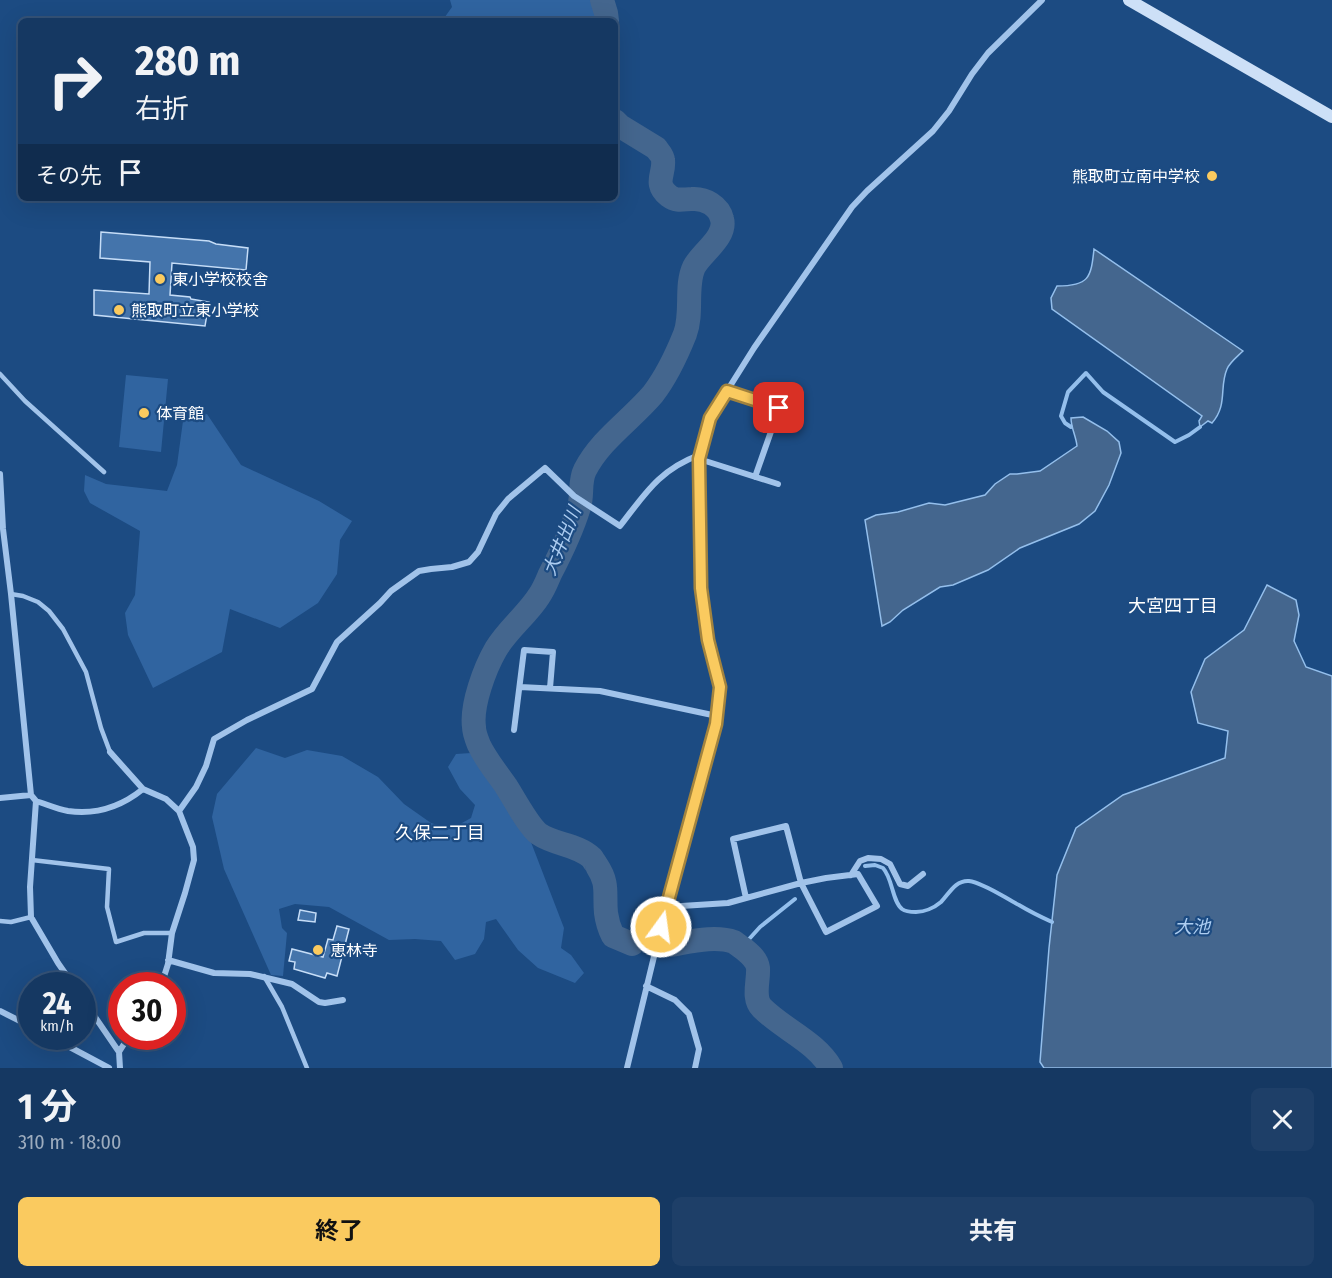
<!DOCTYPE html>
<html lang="ja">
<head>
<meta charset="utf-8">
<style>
  :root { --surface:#153862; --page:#1e3f68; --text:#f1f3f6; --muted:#9dacbe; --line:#345277; --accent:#faca5f }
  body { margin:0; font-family:"Fira Sans Condensed","Noto Sans JP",sans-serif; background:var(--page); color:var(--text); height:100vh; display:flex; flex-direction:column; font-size:22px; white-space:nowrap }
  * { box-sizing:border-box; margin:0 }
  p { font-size:20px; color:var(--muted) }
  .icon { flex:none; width:33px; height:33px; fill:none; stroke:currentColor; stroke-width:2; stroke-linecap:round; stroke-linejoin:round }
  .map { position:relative; height:1068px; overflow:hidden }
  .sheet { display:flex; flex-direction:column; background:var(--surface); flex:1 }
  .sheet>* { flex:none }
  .guide { position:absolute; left:18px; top:18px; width:600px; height:183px; border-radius:9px; box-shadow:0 6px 24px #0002,0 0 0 2px var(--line); background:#153862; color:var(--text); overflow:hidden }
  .speed { position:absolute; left:18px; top:972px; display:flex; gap:12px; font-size:30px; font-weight:700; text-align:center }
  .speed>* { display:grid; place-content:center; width:78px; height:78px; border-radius:50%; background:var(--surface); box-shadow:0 6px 24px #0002,0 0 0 2px var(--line); line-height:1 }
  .speed small { font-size:15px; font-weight:400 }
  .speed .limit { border:9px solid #d22; background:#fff; color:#111 }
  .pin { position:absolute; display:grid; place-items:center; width:51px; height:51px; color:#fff; margin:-26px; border-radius:12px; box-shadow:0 3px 9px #0006 }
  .me { position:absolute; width:66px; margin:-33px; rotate:14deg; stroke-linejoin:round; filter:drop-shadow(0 0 4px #0008) }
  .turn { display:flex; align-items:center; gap:21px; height:126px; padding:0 18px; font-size:27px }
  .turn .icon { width:78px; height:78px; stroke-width:2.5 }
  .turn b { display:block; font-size:42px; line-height:51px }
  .then { display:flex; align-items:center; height:57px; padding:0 18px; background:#0003; gap:12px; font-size:22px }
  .round { display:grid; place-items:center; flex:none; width:63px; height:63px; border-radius:9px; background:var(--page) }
  .head { display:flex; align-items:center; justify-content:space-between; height:102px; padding:0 18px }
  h1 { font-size:36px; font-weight:700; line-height:45px }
  .button { display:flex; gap:12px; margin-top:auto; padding:12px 18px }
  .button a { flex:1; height:69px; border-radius:9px; background:var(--accent); color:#111; font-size:24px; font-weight:700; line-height:69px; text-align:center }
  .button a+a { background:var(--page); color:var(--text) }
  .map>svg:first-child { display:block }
</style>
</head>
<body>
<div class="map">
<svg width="1332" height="1068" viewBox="0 0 1332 1068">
  <rect width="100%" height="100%" fill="#1c4b82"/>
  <path fill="#3064a0" d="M450,0H596L601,14V21H442L452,7Z
    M126,375L168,379L161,452L119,447Z
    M207,414L241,465L319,501L352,521L340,540L337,574L318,603L280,628L230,609L222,652L153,688L128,635L125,613L135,595L140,531L90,503L84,491L85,475L106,484L167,491L177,465L183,421Z
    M256,748L285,758L307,750L342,756L378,777L404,804L431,823L451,829L471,818L475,805L460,789L448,767L456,754L471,753L490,775L529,837L564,928L561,948L571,955L584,973L575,983L538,968L518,950L496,919L486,922L484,939L475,954L455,960L441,941L415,939L389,940L329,907L295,904L279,909L282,928L287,933L283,976L271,975L224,869L212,817L217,794Z"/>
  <path fill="#44668e" stroke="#94bfec" stroke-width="1.5" d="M1094,249L1243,351C1237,357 1230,362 1227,369C1219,387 1228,405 1212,423L1208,421L1200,427L1199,421L1202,416L1052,309L1051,298L1057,286C1089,286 1091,278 1094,249Z
    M1083,417L1107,431L1119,442L1121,453L1109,485L1095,511L1079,524L1020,548L988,570L953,585L940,587L903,610L890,622L882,626L865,520L876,515L898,512L929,503L945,505L985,495L995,484L1010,474H1017L1040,471L1077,446C1076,436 1071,428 1071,418Z
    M1267,585L1296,600L1299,615L1294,641L1306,667L1332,676V1068H1044L1040,1062L1049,948L1057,875L1076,828L1123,795L1225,758L1228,731L1198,723L1191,692L1205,659L1244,630Z"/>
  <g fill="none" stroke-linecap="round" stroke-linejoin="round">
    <path stroke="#94bfec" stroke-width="4" d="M1071,427L1065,423L1061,416L1068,392L1086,373L1103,392L1175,442L1189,435L1200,427
      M865,866L875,865L883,868C893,879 892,901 902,909C906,912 911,912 916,912C924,912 934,908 941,902C949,894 955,880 969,881C984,883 1005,898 1019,905C1029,911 1041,917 1052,922
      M741,948L760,927L795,899"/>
    <path stroke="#44668e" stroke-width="24" d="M602,0L606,13L607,21
      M615,121L620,126L656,148C659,152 663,156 663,160C665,174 653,183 669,196C677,202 684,199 692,199C705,198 719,206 722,219C727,237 701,253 694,267C685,286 693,313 685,334C677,354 666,377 653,394C631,420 601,439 585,470C579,482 583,494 579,507C572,530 561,553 550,574C547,581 544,589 539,596C527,615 508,629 496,649C485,668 471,705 474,727C474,733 477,740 479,745C486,760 497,773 506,786C513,797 529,827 539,834C555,845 577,844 592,858C592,859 597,865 597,866C609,884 604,893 606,913C607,921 609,928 613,936L632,944
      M670,945C689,942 715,935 734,942C737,944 742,948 745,950C751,955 757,960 758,968C759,981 752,998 762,1008C784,1030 815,1041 831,1068"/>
  </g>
  <path fill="#4474ab" stroke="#c6ddf7" stroke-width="1.5" d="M101,232L209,241L216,244L248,248L246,270L172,263L170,295L190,297L191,299L209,302L205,326L94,315V290L149,294L150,262L100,258Z
    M300,910L316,913L315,922L298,920Z
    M337,926L349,929L337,976L327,973L325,978L294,969L295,962L289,961L292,949L323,957L328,939L333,940Z"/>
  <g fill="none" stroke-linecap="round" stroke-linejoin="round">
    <path stroke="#a1c3ea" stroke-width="4.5" d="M0,374L25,401L104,472
      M11,594L23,596L38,602L49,611L63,629L86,672L101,728L110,752
      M32,860L109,869L107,907L116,942L144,933H172
      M0,921L11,922L31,917
      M264,976L282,1007L307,1068"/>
    <path stroke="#a1c3ea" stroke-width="6" d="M727,391L779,408
      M699,459L778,484
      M0,474L3,529L11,594L31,795L36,801L30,887L31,917L58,963L74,986
      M755,477L787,386
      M520,687L600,691L717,716
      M514,730L524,650L553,652L550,688
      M110,752L143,789L166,799L179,811
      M0,798L31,795
      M36,801C46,804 57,809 68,811C96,815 122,806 143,789
      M851,875L860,861L868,858L881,859L890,864L900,884L908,886L923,874
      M666,907L728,903L801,883L826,878L858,874L877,906L826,932L801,883L786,826L733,839L746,898
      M168,960L214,973L250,974L292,984L319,1002L325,1003L343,1000
      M161,986L168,964L172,933L185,893L194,860L193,847L179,811L196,787L206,766L214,739L247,720L312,689L337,642L380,603L391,591L419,571L431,569L452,567L469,562L478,552L496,514L508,499L545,468L574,496L620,526C645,494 659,470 699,455
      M646,986L675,1000L689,1014L699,1049L695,1068
      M82,998L119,1052L120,1068
      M0,1011L32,1027
      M49,1036L109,1068
      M119,1052L129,1036
      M627,1068L666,907L716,724L720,687L707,640L701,588L698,486L699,455L710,418L754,348L852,207L867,191L933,131L949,111L972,74L988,53L1042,0"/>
    <path stroke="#cde0f7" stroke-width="12" d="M1129,0L1332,117"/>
  </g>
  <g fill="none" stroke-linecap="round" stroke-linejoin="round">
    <g stroke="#a2833e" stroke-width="15">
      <path id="route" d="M661,927L716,724L720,687L708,640L701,588L699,459L710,418L727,391L779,408"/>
    </g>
    <use href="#route" stroke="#faca5f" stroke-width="10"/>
  </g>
  <g fill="#faca5f" stroke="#1c4b82" stroke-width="2">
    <circle cx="1212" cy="176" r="6"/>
    <circle cx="160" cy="279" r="6"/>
    <circle cx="119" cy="310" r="6"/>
    <circle cx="144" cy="413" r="6"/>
    <circle cx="318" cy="950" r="6"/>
  </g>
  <g text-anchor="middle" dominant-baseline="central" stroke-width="4.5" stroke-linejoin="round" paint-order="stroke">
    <g font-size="16" fill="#fff" stroke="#1c4b82" text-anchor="start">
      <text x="1200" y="176" text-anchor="end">熊取町立南中学校</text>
      <text x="172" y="279">東小学校校舎</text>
      <text x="131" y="310">熊取町立東小学校</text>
      <text x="156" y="413">体育館</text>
      <text x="330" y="950">恵林寺</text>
    </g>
    <g font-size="18" font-style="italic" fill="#adcdf1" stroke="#1c4b82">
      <text transform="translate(562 541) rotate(-68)">大井出川</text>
      <text x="1192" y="927">大池</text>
    </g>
    <g font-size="18" fill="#fff" stroke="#1c4b82">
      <text x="1173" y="606">大宮四丁目</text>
      <text x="440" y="833">久保二丁目</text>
    </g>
  </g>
</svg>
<div class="speed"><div>24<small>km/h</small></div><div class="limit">30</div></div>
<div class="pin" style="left:779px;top:408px;background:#d93025"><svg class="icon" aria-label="arrive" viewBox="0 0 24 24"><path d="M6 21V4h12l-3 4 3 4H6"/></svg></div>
<svg class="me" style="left:661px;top:927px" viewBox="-20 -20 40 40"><circle r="17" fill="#faca5f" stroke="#fff" stroke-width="3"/><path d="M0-11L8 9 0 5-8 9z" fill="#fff"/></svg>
<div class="guide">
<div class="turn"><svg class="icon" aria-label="right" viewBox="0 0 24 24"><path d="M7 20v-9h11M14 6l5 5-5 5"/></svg><div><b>280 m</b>右折</div></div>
<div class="then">その先<svg class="icon" aria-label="arrive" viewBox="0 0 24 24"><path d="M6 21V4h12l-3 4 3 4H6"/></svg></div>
</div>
</div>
<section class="sheet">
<div class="head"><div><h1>1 分</h1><p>310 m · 18:00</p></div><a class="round"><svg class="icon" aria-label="close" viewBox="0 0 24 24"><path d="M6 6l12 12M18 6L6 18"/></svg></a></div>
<div class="button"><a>終了</a><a>共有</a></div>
</section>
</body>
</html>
